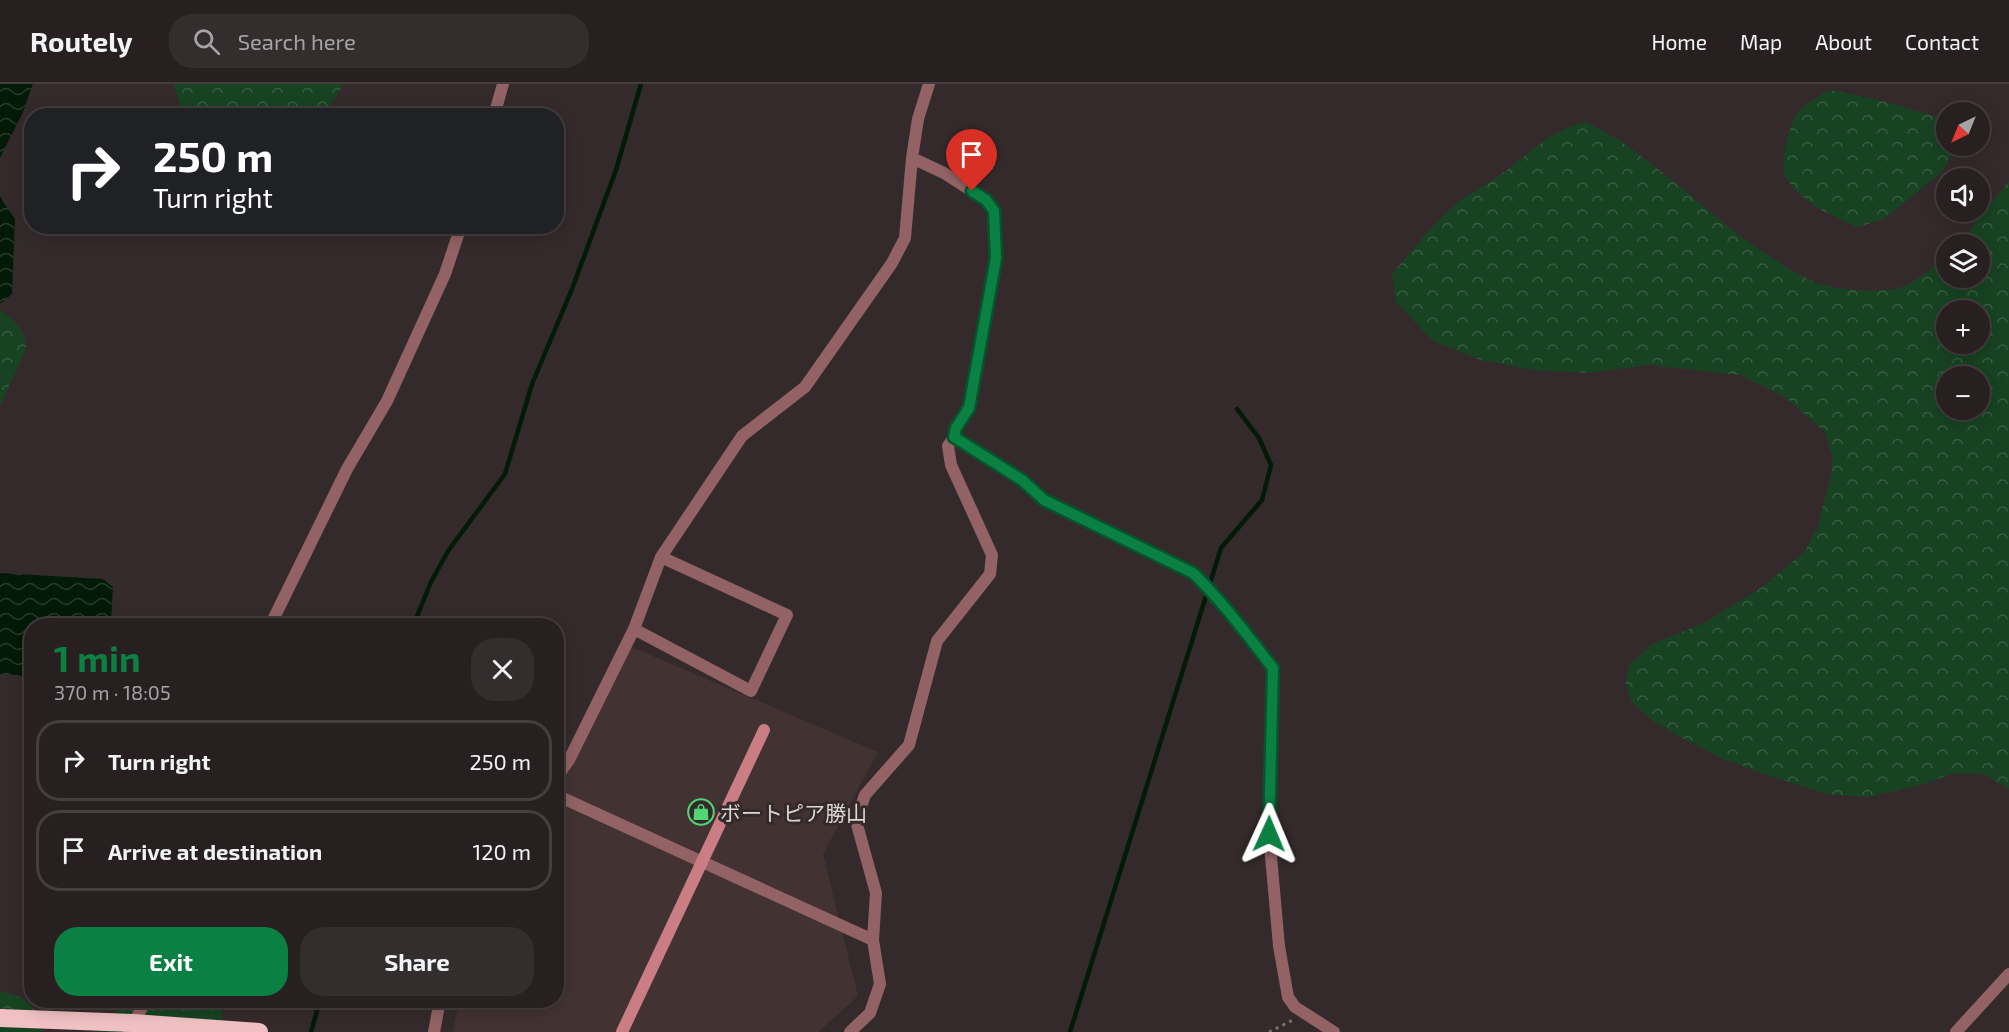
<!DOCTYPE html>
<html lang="en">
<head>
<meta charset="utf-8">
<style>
  :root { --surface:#282020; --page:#342d2d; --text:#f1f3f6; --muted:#a5a3a5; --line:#443e3e; --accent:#0b8043 }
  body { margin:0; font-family:"Exo 2","Noto Sans JP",sans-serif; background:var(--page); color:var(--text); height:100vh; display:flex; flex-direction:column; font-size:22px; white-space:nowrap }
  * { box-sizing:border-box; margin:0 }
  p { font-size:20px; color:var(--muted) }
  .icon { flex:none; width:33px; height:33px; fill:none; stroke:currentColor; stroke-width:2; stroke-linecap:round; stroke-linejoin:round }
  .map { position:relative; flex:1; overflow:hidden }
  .drawer { position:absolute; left:24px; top:534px; width:540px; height:390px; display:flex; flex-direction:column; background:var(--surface); border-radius:24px; box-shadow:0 3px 15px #0003,0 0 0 2px var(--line) }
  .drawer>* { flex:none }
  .top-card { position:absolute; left:24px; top:24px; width:540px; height:126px; border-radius:24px; box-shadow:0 3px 15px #0003,0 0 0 2px var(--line); background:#202124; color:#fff; overflow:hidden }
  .needle { width:39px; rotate:223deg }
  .tools { position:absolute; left:1936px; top:18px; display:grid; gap:12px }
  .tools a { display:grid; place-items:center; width:54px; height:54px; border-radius:50%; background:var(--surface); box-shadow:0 3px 15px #0003,0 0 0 2px var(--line); font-size:30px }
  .pin { position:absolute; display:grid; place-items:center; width:51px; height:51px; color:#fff; margin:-62px -26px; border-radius:50% 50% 50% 0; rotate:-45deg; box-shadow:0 0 6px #0007 }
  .pin .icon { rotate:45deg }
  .me { position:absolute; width:66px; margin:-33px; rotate:1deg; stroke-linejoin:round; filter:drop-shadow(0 0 4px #0008) }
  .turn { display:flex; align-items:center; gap:21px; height:126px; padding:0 30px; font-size:27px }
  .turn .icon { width:78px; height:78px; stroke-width:2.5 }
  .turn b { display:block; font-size:42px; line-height:51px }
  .round { display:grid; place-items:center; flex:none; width:63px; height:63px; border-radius:24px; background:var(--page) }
  .overview { display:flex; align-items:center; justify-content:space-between; height:102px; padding:0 30px }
  h1 { font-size:36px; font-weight:700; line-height:45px; color:var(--accent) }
  .button { display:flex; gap:12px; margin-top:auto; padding:12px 30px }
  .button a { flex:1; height:69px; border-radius:24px; background:var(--accent); color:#fff; font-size:24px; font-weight:700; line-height:69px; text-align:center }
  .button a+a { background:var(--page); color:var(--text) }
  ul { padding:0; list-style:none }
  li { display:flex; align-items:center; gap:18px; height:81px; margin:0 12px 9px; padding:0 18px; border:3px solid var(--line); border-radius:24px }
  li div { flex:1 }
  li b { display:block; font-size:22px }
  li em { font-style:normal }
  header { display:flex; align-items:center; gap:36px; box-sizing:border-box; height:84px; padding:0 30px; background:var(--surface); border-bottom:2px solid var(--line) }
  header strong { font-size:28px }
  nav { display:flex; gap:33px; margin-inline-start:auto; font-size:21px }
  .search { width:420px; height:54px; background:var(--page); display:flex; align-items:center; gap:15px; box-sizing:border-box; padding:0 21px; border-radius:24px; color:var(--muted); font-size:22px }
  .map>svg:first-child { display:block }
</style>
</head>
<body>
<header>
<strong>Routely</strong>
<div class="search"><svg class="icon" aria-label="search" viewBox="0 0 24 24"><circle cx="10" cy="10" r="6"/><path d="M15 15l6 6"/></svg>Search here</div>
<nav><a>Home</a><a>Map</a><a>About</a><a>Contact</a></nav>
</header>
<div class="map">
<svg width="2009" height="948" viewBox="0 0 2009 948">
  <defs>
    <pattern id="forest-crowns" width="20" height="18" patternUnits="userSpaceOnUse" patternTransform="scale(1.5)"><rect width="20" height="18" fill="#174322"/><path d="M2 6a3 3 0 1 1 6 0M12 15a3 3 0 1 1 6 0" fill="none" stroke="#385d41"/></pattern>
    <pattern id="water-waves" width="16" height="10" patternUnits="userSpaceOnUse" patternTransform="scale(1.5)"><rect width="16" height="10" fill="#031a08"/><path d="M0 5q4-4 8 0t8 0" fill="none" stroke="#273b2b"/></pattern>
  </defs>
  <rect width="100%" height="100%" fill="#352a2b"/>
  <path fill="#433232" d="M629,562L878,668L823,770L858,912L818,948H453L459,917L556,916L557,686Z"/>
  <path fill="url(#forest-crowns)" fill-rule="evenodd" d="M173,0H344L324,31L185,32Z
    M1829,6C1868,12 1905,23 1943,35L1947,39V62H1956L1942,88L1884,135L1857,143C1832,132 1800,118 1786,93C1781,85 1785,70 1786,61C1794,25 1799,25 1829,6Z
    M1586,38L1621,57L1668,93L1739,152L1791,186L1816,199L1842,205L1874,207L1896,205L1910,200L1927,188L1947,168V194H1980V160H1956L1965,152L2009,97V705L1984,690L1954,689L1921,701L1868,713L1827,710L1764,690L1721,674L1673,649L1653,637L1632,619L1626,600L1629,581L1652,560L1704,539L1764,502L1805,467L1817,444L1832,387V371L1825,348L1785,313L1740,291L1649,281L1588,289L1534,286L1481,276L1433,257L1396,218L1392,190C1412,167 1435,137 1458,118C1471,108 1487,101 1500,91C1530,70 1549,46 1586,38ZM1947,226H1980V260H1947ZM1947,292H1980V326H1947Z
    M0,227C15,235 26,248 26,265L0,322Z
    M0,908C24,910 40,924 42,948H0Z
    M130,916L215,917L222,928L224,948H96L108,933Z"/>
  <path fill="url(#water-waves)" d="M0,0H33L23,28L0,74Z
    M0,110L2,116L15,135L12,210L0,220Z
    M0,489L103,495L113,503L111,538L108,542H32L31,596L18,591L0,590Z"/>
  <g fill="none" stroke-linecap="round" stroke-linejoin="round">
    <path stroke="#031a08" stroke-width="4.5" d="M413,542L431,498L448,467L505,390L532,300L572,205L616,86L641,0
      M311,948L320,916
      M1070,948L1221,464L1262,416L1271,381L1259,354L1237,325"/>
    <path stroke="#7a7171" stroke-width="3" stroke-dasharray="3 4.5" stroke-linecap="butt" d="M1269,948L1293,936"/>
    <path stroke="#926264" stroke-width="12" d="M494,32L503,0
      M954,353L1021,396L1044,416L1193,489L1211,507L1273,583L1269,750L1279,862L1288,913L1295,923L1334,948
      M270,542L347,385L387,317L445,190L461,142
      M634,545L751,607L787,531L661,473
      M556,694L569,676L634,545L661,473L742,352L805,303L892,179L905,154L912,74L918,35L929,0
      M556,711L873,856
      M129,948L146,916
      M434,948L440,916
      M850,948L870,929L880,900L873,856L876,809L856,737L865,711L909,661L937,557L990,490L992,471L951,381L948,362L954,353L956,344L969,324L996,174L994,127L986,116L944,89L912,74
      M1956,948L2009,890"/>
    <path stroke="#ca7e83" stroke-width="12" d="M622,948L764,646"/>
    <path stroke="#f0c0c2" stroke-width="18" d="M0,934L133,939L259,948"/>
  </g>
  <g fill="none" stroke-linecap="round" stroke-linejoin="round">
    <g stroke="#07532c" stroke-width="15">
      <path id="route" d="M972,107L986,116L994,127L996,174L969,324L956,344L954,353L1022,396L1044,416L1193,489C1223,518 1247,551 1273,584L1269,750"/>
    </g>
    <use href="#route" stroke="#0b8043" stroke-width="10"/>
  </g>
  <defs>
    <g id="shop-ring" transform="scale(1.35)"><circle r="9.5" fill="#352a2b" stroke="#51d674" stroke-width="1.5"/><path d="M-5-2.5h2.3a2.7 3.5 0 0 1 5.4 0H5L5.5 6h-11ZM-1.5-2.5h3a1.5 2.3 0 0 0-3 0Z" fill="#51d674"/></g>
  </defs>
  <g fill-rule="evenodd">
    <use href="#shop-ring" x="701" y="728"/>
  </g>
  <g text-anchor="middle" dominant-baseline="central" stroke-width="6" stroke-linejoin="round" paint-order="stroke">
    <g font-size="21" fill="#dcd6d6" stroke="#352a2b" text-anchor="start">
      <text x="720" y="728">ボートピア勝山</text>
    </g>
  </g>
</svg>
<div class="tools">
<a><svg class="needle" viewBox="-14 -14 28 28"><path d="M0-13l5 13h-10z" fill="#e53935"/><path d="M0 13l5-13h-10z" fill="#a5a3a5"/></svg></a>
<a><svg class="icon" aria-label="sound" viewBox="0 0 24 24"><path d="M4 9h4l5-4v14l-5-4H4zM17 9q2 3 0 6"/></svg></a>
<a><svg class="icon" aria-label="layers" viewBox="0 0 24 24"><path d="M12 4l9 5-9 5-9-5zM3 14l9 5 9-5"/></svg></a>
<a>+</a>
<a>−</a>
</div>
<div class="pin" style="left:972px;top:107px;background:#d93025"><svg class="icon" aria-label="arrive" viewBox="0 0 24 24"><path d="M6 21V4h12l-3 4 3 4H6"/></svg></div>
<svg class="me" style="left:1269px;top:750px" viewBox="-20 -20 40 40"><path d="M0-17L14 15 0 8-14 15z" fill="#0b8043" stroke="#fff" stroke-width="4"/></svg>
<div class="top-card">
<div class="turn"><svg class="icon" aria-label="right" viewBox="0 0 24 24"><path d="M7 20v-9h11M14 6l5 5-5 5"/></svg><div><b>250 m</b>Turn right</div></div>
</div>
<section class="drawer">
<div class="overview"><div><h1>1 min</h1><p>370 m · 18:05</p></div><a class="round"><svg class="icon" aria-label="close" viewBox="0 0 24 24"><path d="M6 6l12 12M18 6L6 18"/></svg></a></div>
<ul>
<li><svg class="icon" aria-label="right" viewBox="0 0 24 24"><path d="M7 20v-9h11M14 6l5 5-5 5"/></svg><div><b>Turn right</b></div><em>250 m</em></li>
<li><svg class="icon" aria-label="arrive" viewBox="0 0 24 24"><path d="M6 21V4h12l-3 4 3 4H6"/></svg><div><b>Arrive at destination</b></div><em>120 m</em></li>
</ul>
<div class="button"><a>Exit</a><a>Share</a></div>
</section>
</div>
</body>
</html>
